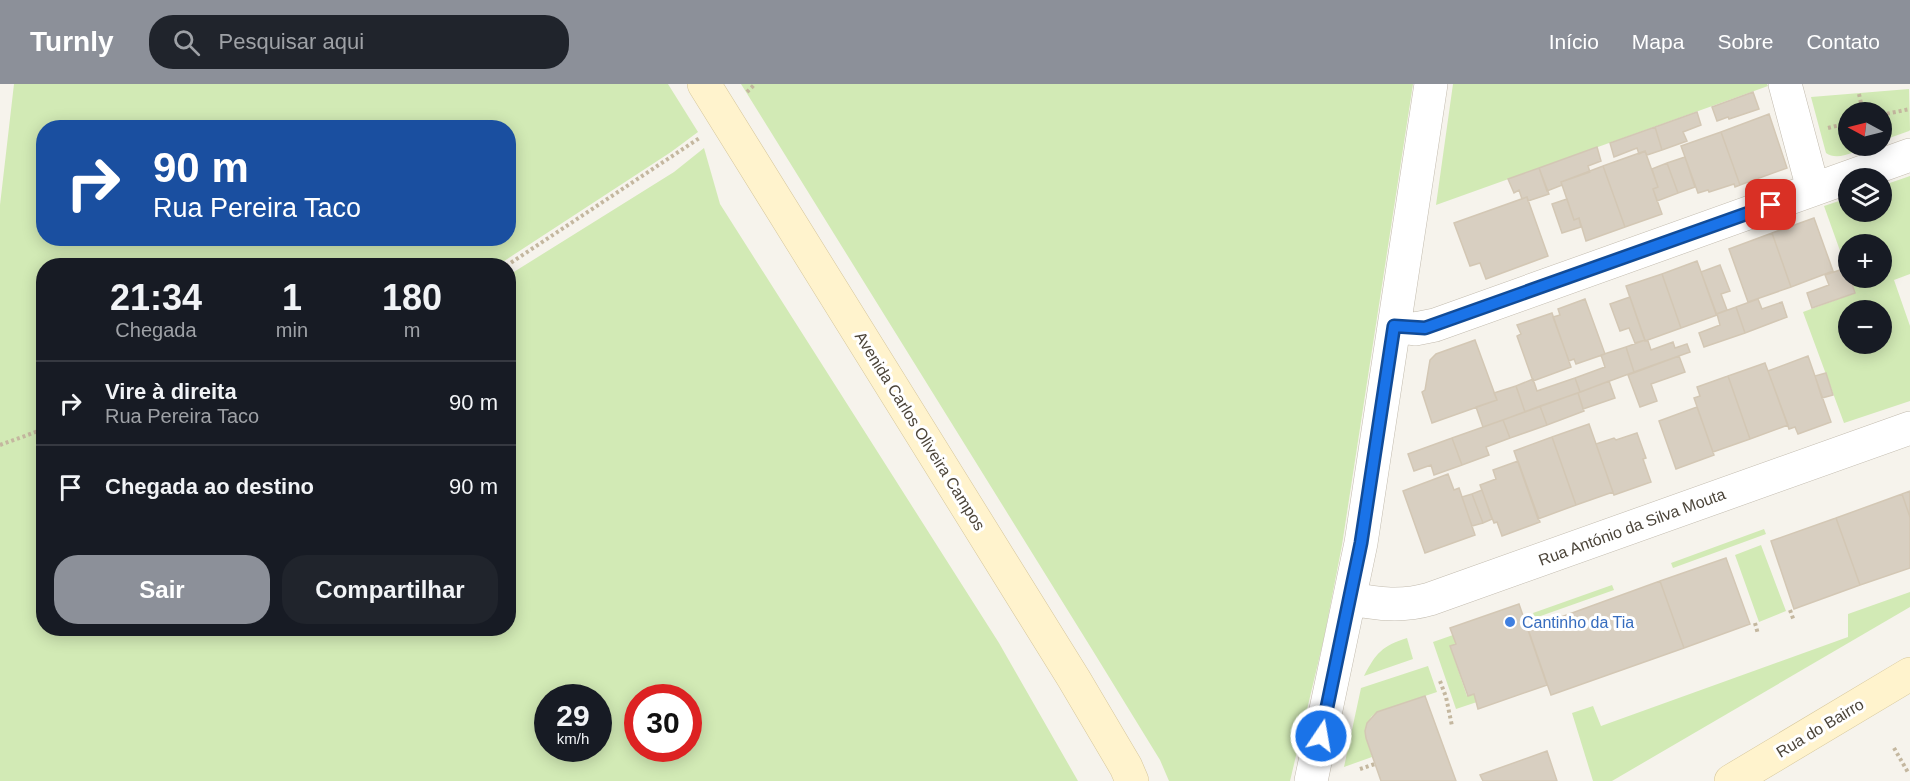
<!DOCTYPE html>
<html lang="pt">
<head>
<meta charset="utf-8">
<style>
  :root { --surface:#171b24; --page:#20242c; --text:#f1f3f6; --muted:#9ea1a6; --line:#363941; --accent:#8c9099 }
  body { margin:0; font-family:Helvetica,sans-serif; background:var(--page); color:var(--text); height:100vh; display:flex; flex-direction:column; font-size:22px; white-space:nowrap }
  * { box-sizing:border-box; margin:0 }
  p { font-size:20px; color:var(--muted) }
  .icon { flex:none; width:33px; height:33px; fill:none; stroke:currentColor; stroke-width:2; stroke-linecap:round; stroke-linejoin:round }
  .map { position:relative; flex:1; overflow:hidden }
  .drawer { position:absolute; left:36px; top:174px; width:480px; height:378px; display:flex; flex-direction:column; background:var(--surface); border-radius:24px; box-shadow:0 3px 15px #0003 }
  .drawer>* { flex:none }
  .banner { position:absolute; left:36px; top:36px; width:480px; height:126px; border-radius:24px; box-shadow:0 3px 15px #0003; background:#1a4fa0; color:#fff; overflow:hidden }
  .needle { width:39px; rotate:277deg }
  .fabs { position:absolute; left:1838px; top:18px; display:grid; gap:12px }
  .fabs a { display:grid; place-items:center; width:54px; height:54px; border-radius:50%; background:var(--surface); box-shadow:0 3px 15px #0003; font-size:30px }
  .speed { position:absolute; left:534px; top:600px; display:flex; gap:12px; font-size:30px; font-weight:700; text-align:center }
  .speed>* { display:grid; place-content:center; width:78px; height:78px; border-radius:50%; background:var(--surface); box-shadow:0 3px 15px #0003; line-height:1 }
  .speed small { font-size:15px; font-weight:400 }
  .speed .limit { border:9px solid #d22; background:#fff; color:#111 }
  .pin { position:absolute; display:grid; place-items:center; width:51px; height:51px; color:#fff; margin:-26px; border-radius:12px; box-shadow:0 3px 9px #0006 }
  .me { position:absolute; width:66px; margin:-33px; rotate:12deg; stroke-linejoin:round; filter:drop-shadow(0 0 4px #0008) }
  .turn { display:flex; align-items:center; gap:21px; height:126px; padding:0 18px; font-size:27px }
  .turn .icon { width:78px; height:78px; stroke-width:2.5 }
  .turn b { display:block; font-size:42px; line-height:51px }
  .eta { display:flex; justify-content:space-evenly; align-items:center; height:102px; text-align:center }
  .eta b { font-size:36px; font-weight:700; line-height:42px }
  .primary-button { display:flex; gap:12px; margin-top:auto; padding:12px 18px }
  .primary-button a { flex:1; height:69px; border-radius:24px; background:var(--accent); color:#fff; font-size:24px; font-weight:700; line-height:69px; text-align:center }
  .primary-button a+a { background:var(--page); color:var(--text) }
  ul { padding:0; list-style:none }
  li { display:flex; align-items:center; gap:18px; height:84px; padding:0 18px; border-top:2px solid var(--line) }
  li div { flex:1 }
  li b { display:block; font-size:22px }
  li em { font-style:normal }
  header { display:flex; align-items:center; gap:36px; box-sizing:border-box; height:84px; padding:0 30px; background:var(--accent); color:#fff }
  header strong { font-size:28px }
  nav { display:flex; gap:33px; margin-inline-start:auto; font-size:21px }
  .search { width:420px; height:54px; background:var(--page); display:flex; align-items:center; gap:15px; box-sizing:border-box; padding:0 21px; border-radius:24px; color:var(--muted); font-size:22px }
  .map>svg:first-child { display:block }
</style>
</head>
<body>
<header>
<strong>Turnly</strong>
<div class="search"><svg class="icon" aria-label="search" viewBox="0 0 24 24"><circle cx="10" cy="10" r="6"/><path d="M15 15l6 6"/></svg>Pesquisar aqui</div>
<nav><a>Início</a><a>Mapa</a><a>Sobre</a><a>Contato</a></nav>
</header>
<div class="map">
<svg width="1910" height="697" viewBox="0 0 1910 697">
  <rect width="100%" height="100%" fill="#f6f3ec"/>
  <path fill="#d2eab5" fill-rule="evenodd" d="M14,0H668L698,48L671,68L498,181L44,182V544H508L509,191L674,88L704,64L720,120L999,559L1078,697H0V121ZM44,44H508V154H44ZM548,614H598V664H548ZM638,614H688V664H638Z
    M741,0H1413L1342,461L1324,554L1290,697H1169L1160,676L1093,567Z
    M1453,0H1767L1768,2L1436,121Z
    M1909,5L1910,46L1909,47L1881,57V28H1848V62H1870C1857,66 1838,78 1826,69L1811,13Z
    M1910,92V190L1894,196L1910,242V317L1844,339L1803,228L1855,209L1850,194H1881V160H1848V189L1824,122L1848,114V128H1881V102ZM1848,226H1881V260H1848Z
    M1764,445L1766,450L1673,484L1671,479Z
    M1761,461L1786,527L1759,538L1735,471Z
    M1612,501L1614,506L1535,534L1533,529Z
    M1910,508V523L1612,697H1593L1572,629L1593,622L1601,642L1848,553V530Z
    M1453,551L1456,560L1450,562L1467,612L1474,610L1477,618L1456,625L1433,558Z
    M1407,554L1413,575L1364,592C1376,569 1382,562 1407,554Z
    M1428,582L1437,608L1377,628L1371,633L1365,647L1372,673L1344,683L1361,604Z"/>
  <path fill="#d8cfc1" stroke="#d3c7b4" stroke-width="1.5" d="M1753,8L1759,25L1729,35L1728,33L1717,37L1712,23Z
    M1697,28L1701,41L1683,48L1687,57L1662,66L1655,43Z
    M1769,30L1787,84L1740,101L1721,48Z
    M1655,43L1662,66L1647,71L1645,67L1639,70L1637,64L1614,73L1610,59Z
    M1721,48L1740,101L1735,103L1734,100L1709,108L1708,106L1698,109L1681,62Z
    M1597,63L1601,77L1588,82L1590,88L1561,98L1562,101L1547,107L1539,84Z
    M1645,67L1658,103L1653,105L1662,130L1625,143L1603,82Z
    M1685,73L1695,103L1678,109L1667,79Z
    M1667,79L1678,109L1657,117L1653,105L1658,103L1652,85Z
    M1603,82L1625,143L1586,157L1579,134L1574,136L1561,98Z
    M1539,84L1549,110L1528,117L1527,113L1522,115L1519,106L1514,109L1508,95Z
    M1527,113L1548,172L1486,195L1480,179L1470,182L1454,139Z
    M1567,115L1574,136L1579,134L1581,143L1562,149L1552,120Z
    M1814,134L1833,187L1791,203L1772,149Z
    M1772,149L1791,203L1748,218L1729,165Z
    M1697,177L1717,231L1681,244L1662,190Z
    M1720,181L1730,207L1721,210L1727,226L1716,230L1701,188Z
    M1846,184L1848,194H1850L1855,209L1812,224L1807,209L1829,201L1825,191Z
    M1662,190L1681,244L1645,257L1626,202Z
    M1630,213L1645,256L1635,259L1629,244L1620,247L1610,220Z
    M1585,215L1605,270L1576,280L1574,275L1569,277L1553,233L1560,231L1558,225Z
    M1758,215L1762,225L1782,218L1787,233L1745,249L1736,223Z
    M1736,223L1745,249L1704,263L1699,249L1720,241L1717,230Z
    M1552,229L1571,283L1533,297L1517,252L1521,250L1517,241Z
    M1475,256L1497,316L1432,339L1422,308L1425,306L1430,276L1436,270Z
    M1645,256V257H1648L1651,266L1673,258L1675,264L1687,260L1690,268L1634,288L1626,263Z
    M1626,263L1634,288L1580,308L1575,294L1605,283L1601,271Z
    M1679,272L1685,288L1651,300L1657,317L1640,323L1628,291Z
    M1808,272L1831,338L1798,350L1795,343L1789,345L1768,287Z
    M1765,279L1788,341L1750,355L1728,292Z
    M1826,289L1833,311L1822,314L1815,292Z
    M1728,292L1750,355L1713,368L1694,314L1700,312L1697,303Z
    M1575,294L1580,308L1525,328L1516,302L1533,295L1537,307Z
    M1609,297L1615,314L1583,325L1578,309Z
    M1516,302L1525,328L1483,343L1476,323L1497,316L1494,309Z
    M1578,309L1584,327L1547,341L1540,322Z
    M1540,322L1547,341L1510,354L1503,336Z
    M1697,323L1714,371L1676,385L1659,337Z
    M1503,336L1510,354L1486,363L1489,371L1462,381L1452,354Z
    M1589,340L1613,408L1576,421L1552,353Z
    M1637,349L1646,374L1643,375L1651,398L1614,411L1596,360L1614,354L1616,356Z
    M1552,353L1576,421L1538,435L1514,367Z
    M1452,354L1462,381L1434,391L1431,381L1414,387L1408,370Z
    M1518,377L1540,438L1502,452L1497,438L1494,439L1480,401L1496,395L1493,386Z
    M1448,390L1454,406L1459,404L1475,451L1425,469L1403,407Z
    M1482,406L1492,435L1483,439L1472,410Z
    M1910,407V433L1902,410Z
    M1472,410L1483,439L1472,442L1462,413Z
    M1902,410L1910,433V484L1860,501L1836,434Z
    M1836,434L1860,501L1794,525L1771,457Z
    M1726,474L1750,540L1684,564L1660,497Z
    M1660,497L1684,564L1551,611L1528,545Z
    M1519,520L1547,601L1478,625L1474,610L1468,612L1450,562L1456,560L1450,544Z
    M1425,612L1456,697H1381L1366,654L1365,647L1367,639L1377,628Z
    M1547,667L1557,697H1483L1480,691Z"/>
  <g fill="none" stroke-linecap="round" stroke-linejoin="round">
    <g stroke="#c2bbae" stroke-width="34">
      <path id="street" d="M1785,0L1813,105
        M1394,242L1415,245L1435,241L1910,71
        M1351,515C1378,520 1403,523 1430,515L1910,344
        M1311,697L1361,459L1431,0"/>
    </g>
    <g stroke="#d6c79b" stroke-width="34">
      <path id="secondary" d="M704,0L1074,595L1126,683L1132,697
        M1731,697L1910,590"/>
    </g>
    <path stroke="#c4b79f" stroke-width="4" stroke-dasharray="3 3" stroke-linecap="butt" d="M747,8L755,0
      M1859,10L1863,28
      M1881,31L1910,25
      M1828,44L1848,39
      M506,182L701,53
      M0,361L44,345
      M1790,526L1794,537
      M1755,539L1758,550
      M1440,597L1446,613L1452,642
      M1894,664L1909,690
      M1360,685L1375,680"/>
    <use href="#street" stroke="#fff" stroke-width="33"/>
    <use href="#secondary" stroke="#fff3cd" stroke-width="33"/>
  </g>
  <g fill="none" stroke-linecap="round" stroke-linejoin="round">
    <g stroke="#114b97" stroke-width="15">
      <path id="route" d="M1321,652L1361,459L1394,242L1425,244L1771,121"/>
    </g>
    <use href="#route" stroke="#1a73e8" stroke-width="10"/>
  </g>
  <circle fill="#3f7fe0" stroke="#fff" stroke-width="2" cx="1510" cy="538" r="6"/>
  <g text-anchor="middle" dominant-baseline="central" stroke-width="6" stroke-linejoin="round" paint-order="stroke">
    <g font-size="16" fill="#4b4439" stroke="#fff">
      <text transform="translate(920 347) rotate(58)">Avenida Carlos Oliveira Campos</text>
      <text transform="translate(1632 443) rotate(-20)">Rua António da Silva Mouta</text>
      <text transform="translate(1820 644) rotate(-31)">Rua do Bairro</text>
    </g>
    <g font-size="16" fill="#366cbe" stroke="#fff" text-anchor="start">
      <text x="1522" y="538">Cantinho da Tia</text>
    </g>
  </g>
</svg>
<div class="fabs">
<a><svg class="needle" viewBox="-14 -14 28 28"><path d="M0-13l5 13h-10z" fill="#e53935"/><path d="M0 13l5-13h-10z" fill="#9ea1a6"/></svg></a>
<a><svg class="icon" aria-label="layers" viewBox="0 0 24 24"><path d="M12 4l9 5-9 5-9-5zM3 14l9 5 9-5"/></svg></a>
<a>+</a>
<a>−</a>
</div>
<div class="speed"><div>29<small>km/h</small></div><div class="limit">30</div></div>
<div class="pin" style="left:1771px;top:121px;background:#d93025"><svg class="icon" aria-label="arrive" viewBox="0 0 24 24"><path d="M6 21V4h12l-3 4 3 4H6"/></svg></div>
<svg class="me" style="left:1321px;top:652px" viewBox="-20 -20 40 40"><circle r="17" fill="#1a73e8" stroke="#fff" stroke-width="3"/><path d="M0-11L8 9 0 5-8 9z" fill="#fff"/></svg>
<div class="banner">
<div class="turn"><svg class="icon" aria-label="right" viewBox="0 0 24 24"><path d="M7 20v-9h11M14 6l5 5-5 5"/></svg><div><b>90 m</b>Rua Pereira Taco</div></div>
</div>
<section class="drawer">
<div class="eta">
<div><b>21:34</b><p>Chegada</p></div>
<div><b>1</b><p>min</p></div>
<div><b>180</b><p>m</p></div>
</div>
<ul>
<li><svg class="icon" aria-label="right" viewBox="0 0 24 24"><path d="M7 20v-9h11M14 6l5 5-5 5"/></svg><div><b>Vire à direita</b><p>Rua Pereira Taco</p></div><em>90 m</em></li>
<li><svg class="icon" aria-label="arrive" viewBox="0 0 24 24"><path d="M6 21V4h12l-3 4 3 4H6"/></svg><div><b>Chegada ao destino</b></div><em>90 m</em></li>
</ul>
<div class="primary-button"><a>Sair</a><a>Compartilhar</a></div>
</section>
</div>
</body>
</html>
